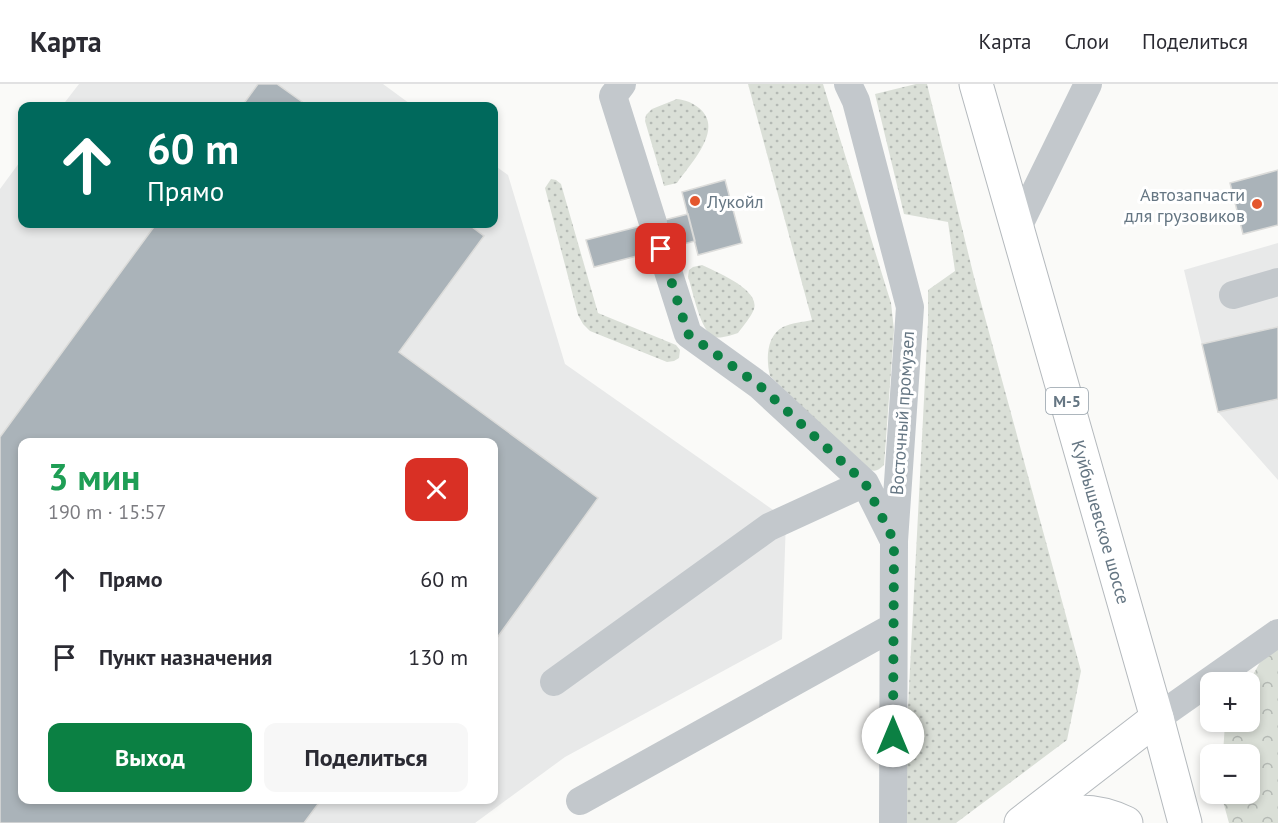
<!DOCTYPE html>
<html lang="ru">
<head>
<meta charset="utf-8">
<style>
  :root { --surface:#fff; --page:#f7f7f7; --text:#2b2b33; --muted:#7c7c81; --line:#e1e1e2; --accent:#0b8043 }
  body { margin:0; font-family:"PT Sans",sans-serif; background:var(--page); color:var(--text); height:100vh; display:flex; flex-direction:column; font-size:22px; white-space:nowrap }
  * { box-sizing:border-box; margin:0 }
  p { font-size:20px; color:var(--muted) }
  .icon { flex:none; width:33px; height:33px; fill:none; stroke:currentColor; stroke-width:2; stroke-linecap:round; stroke-linejoin:round }
  .map { position:relative; flex:1; overflow:hidden }
  .panel { position:absolute; left:18px; top:354px; width:480px; height:366px; display:flex; flex-direction:column; background:var(--surface); border-radius:12px; box-shadow:0 3px 9px #0003 }
  .panel>* { flex:none }
  .top-card { position:absolute; left:18px; top:18px; width:480px; height:126px; border-radius:12px; box-shadow:0 3px 9px #0003; background:#00695c; color:#fff; overflow:hidden }
  .fabs { position:absolute; left:1200px; top:588px; display:grid; gap:12px }
  .fabs a { display:grid; place-items:center; width:60px; height:60px; border-radius:12px; background:var(--surface); box-shadow:0 3px 9px #0003; font-size:30px }
  .pin { position:absolute; display:grid; place-items:center; width:51px; height:51px; color:#fff; margin:-26px; border-radius:12px; box-shadow:0 3px 9px #0006 }
  .me { position:absolute; width:66px; margin:-33px; rotate:0deg; stroke-linejoin:round; filter:drop-shadow(0 0 4px #0008) }
  .turn { display:flex; align-items:center; gap:21px; height:126px; padding:0 30px; font-size:27px }
  .turn .icon { width:78px; height:78px; stroke-width:2.5 }
  .turn b { display:block; font-size:42px; line-height:51px }
  .round { display:grid; place-items:center; flex:none; width:63px; height:63px; border-radius:12px; background:var(--page) }
  .head { display:flex; align-items:center; justify-content:space-between; height:102px; padding:0 30px }
  h1 { font-size:36px; font-weight:700; line-height:45px; color:#1e9e55 }
  .action { display:flex; gap:12px; margin-top:auto; padding:12px 30px }
  .action a { flex:1; height:69px; border-radius:12px; background:var(--accent); color:#fff; font-size:24px; font-weight:700; line-height:69px; text-align:center }
  .action a+a { background:var(--page); color:var(--text) }
  ul { padding:0; list-style:none }
  li { display:flex; align-items:center; gap:18px; height:78px; padding:0 30px }
  li div { flex:1 }
  li b { display:block; font-size:22px }
  li em { font-style:normal }
  header { display:flex; align-items:center; gap:36px; box-sizing:border-box; height:84px; padding:0 30px; background:var(--surface); border-bottom:2px solid var(--line) }
  header strong { font-size:28px }
  nav { display:flex; gap:33px; margin-inline-start:auto; font-size:21px }
  .map>svg:first-child { display:block }
</style>
</head>
<body>
<header>
<strong>Карта</strong>
<nav><a>Карта</a><a>Слои</a><a>Поделиться</a></nav>
</header>
<div class="map">
<svg width="1278" height="739" viewBox="0 0 1278 739">
  <defs>
    <pattern id="grass-dots" width="8" height="8" patternUnits="userSpaceOnUse" patternTransform="scale(1.5)"><rect width="8" height="8" fill="#dadfd7"/><path d="M2 2h.1M6 6h.1" fill="none" stroke="#b4b9b4" stroke-width="1.8" stroke-linecap="round"/></pattern>
    <pattern id="forest-crowns" width="20" height="18" patternUnits="userSpaceOnUse" patternTransform="scale(1.5)"><rect width="20" height="18" fill="#dadfd7"/><path d="M2 6a3 3 0 1 1 6 0M12 15a3 3 0 1 1 6 0" fill="none" stroke="#b4b9b4"/></pattern>
  </defs>
  <rect width="100%" height="100%" fill="#fafaf8"/>
  <path fill="#e8e9e9" fill-rule="evenodd" d="M79,0H383L413,22H62Z
    M22,75V140H494V81L508,91L565,280L786,435L782,555L565,673L475,739H0V105ZM22,358H494V716H22Z
    M1278,159V396L1218,328L1184,186Z"/>
  <path fill="url(#grass-dots)" d="M748,0H823L891,219L894,246L884,381C877,388 874,388 866,384L770,292C766,276 766,252 783,243C791,239 803,238 812,236Z
    M916,0H927L974,193L1081,587L1067,656L956,739H902L928,238V206L955,187L948,138L904,130L875,10Z
    M677,15C686,16 693,19 699,24C725,45 690,80 677,99L664,102L645,37L646,31L652,25Z
    M551,95L556,96L561,100L598,229L676,261L680,266L679,274L674,277L667,278L590,247L583,240L578,231L545,104Z
    M702,181C716,188 760,205 754,225C751,233 743,242 738,249C731,251 721,255 714,253C700,247 693,207 688,193L689,186L693,183Z"/>
  <path fill="url(#forest-crowns)" d="M1278,551V739H1229L1221,710H1250V670H1223L1225,639L1226,638H1250L1249,598L1274,553Z"/>
  <path fill="#aab3b9" stroke="#dcdcda" stroke-width="1.5" d="M258,0H277L308,22H242Z
    M1278,86V141L1243,150L1230,99Z
    M725,96L742,159L698,171L682,108Z
    M688,130L695,157L594,183L586,156Z
    M156,140H468L484,152L399,268L598,414L494,558V358H22V716H321L304,739H0V353Z
    M1278,243V315L1218,328L1202,260Z"/>
  <g fill="none" stroke-linecap="round" stroke-linejoin="round">
    <g stroke="#b5babe" stroke-width="35">
      <path id="major" d="M1021,739L1157,634
        M1031,739C1065,726 1092,723 1126,739"/>
    </g>
    <g stroke="#b4b9bd" stroke-width="35">
      <path id="highway" d="M976,0L1157,634L1185,739"/>
    </g>
    <path stroke="#c3c8cc" stroke-width="28" d="M622,0L613,12L653,139
      M848,0L856,17L910,223L894,457L893,739
      M1017,145L1088,0
      M661,165L688,250L760,302L865,399L894,457
      M1233,211L1278,198
      M554,598L769,443L865,399
      M1157,634L1278,549
      M580,717L893,543"/>
    <use href="#major" stroke="#fff" stroke-width="33"/>
    <use href="#highway" stroke="#fff" stroke-width="33"/>
  </g>
  <g fill="none" stroke-linecap="round" stroke-linejoin="round">
    <path stroke="#0b8043" stroke-width="10" stroke-dasharray="0 18" d="M661,165L688,250L760,302L865,399L894,457L893,652"/>
  </g>
  <g fill="#e4572e" stroke="#fff" stroke-width="2">
    <circle cx="695" cy="117" r="6"/>
    <circle cx="1257" cy="120" r="6"/>
  </g>
  <g text-anchor="middle" dominant-baseline="central" stroke-width="6" stroke-linejoin="round" paint-order="stroke">
    <rect fill="#fff" stroke="#939fa8" stroke-width="1.5" x="1046" y="304" width="42" height="26" rx="4.5"/>
    <g font-size="16" font-weight="bold" fill="#657683">
      <text x="1067" y="317">М-5</text>
    </g>
    <g font-size="18" fill="#657683" stroke="#fff" text-anchor="end">
      <text x="1245" y="110">Автозапчасти<tspan x="1245" dy="21">для грузовиков</tspan></text>
      <text x="707" y="117" text-anchor="start">Лукойл</text>
    </g>
    <g font-size="18" fill="#657683" stroke="#fff">
      <text transform="translate(902 329) rotate(-86)">Восточный промузел</text>
      <text transform="translate(1101 438) rotate(74)">Куйбышевское шоссе</text>
    </g>
  </g>
</svg>
<div class="fabs">
<a>+</a>
<a>−</a>
</div>
<div class="pin" style="left:661px;top:165px;background:#d93025"><svg class="icon" aria-label="arrive" viewBox="0 0 24 24"><path d="M6 21V4h12l-3 4 3 4H6"/></svg></div>
<svg class="me" style="left:893px;top:652px" viewBox="-20 -20 40 40"><circle r="19" fill="#fff"/><path d="M0-13L10 11 0 6-10 11z" fill="#0b8043"/></svg>
<div class="top-card">
<div class="turn"><svg class="icon" aria-label="ahead" viewBox="0 0 24 24"><path d="M12 20V5M6 11l6-6 6 6"/></svg><div><b>60 m</b>Прямо</div></div>
</div>
<section class="panel">
<div class="head"><div><h1>3 мин</h1><p>190 m · 15:57</p></div><a class="round" style="background:#d93025;color:#fff"><svg class="icon" aria-label="close" viewBox="0 0 24 24"><path d="M6 6l12 12M18 6L6 18"/></svg></a></div>
<ul>
<li><svg class="icon" aria-label="ahead" viewBox="0 0 24 24"><path d="M12 20V5M6 11l6-6 6 6"/></svg><div><b>Прямо</b></div><em>60 m</em></li>
<li><svg class="icon" aria-label="arrive" viewBox="0 0 24 24"><path d="M6 21V4h12l-3 4 3 4H6"/></svg><div><b>Пункт назначения</b></div><em>130 m</em></li>
</ul>
<div class="action"><a>Выход</a><a>Поделиться</a></div>
</section>
</div>
</body>
</html>
